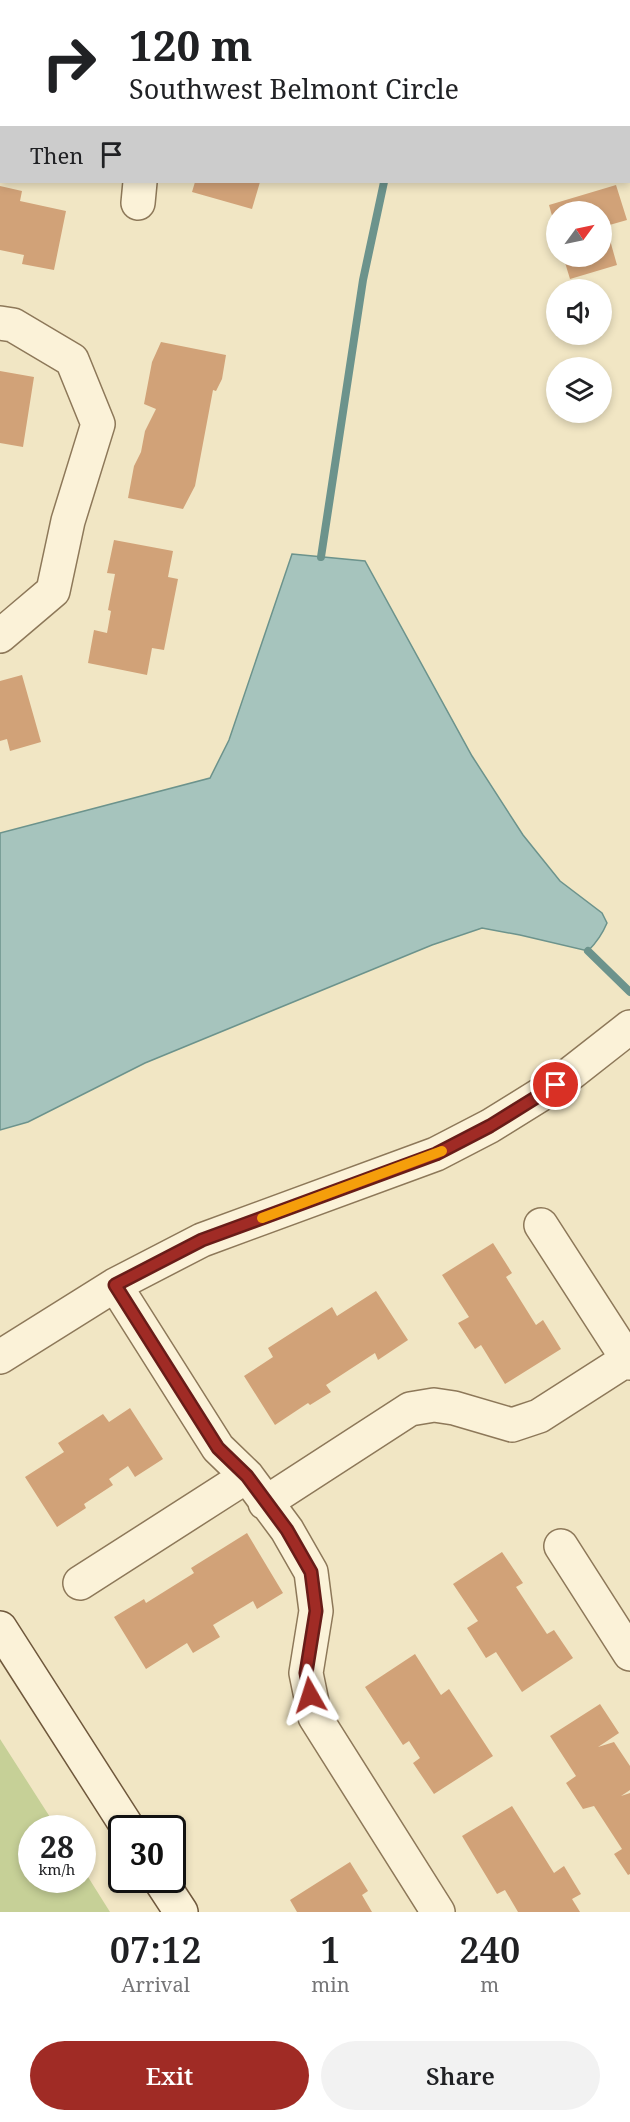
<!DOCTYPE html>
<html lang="en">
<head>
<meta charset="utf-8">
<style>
  :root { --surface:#fff; --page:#f2f2f2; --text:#202124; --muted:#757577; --accent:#a02b25 }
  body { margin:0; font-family:"Noto Serif",serif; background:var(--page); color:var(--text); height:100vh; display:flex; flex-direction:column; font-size:22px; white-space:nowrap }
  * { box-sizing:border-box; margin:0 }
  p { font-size:20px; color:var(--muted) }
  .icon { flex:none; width:33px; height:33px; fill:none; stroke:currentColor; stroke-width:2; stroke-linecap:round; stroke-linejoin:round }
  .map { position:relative; height:1912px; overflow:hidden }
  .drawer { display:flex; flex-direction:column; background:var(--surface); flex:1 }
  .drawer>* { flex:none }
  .banner { position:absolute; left:0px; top:0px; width:630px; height:183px; box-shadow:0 3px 9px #0003; background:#fff; color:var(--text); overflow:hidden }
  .needle { width:39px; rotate:57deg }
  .controls { position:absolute; left:546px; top:201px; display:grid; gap:12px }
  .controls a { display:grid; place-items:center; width:66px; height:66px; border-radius:50%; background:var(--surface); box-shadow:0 3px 9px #0003; font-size:30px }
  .speed { position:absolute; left:18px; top:1815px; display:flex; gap:12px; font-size:30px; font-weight:700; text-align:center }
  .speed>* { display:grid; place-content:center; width:78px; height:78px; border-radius:50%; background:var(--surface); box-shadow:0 3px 9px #0003; line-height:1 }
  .speed small { font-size:15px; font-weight:400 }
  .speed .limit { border:3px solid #111; border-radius:9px; background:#fff; color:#111 }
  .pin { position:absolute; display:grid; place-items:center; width:51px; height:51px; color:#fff; margin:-26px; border:3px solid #fff; border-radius:50%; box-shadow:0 2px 6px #0007 }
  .me { position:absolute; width:66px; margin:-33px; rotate:354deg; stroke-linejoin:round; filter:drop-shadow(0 0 4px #0008) }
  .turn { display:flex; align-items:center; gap:21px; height:126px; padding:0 30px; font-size:27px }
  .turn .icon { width:78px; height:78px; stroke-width:2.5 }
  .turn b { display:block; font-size:42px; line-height:51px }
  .then { display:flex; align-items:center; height:57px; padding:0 30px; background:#0003; gap:12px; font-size:22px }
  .eta { display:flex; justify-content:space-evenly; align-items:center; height:102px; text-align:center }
  .eta b { font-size:36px; font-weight:600; line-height:42px }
  .action { display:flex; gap:12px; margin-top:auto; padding:12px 30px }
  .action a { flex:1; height:69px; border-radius:36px; background:var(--accent); color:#fff; font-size:24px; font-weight:600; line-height:69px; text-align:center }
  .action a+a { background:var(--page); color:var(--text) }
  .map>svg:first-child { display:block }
</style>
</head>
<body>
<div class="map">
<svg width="630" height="1912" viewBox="0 0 630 1912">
  <rect width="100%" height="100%" fill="#f1e6c4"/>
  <path fill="#c6d097" d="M0,1739L57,1828H32V1880H82L83,1869L110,1912H0Z"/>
  <path fill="#a6c4bd" stroke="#6c938c" stroke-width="1.5" d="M292,554L365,561L472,756L523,835L560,881L602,913L607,923C602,935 597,942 588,951L520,935L482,928L432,945L145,1063L28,1122L0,1130V833L210,778L229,740Z"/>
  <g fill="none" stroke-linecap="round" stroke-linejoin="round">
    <path stroke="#6c938c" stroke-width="8" d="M428,2L429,0
      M321,557L363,280L384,182
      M588,951L630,992"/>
  </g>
  <path fill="#d1a278" d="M195,182H260L252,209L192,192Z
    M616,185L627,220L606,226L617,265L570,279L563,256H602V212H556V230L549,205Z
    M0,186L22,191L20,201L66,211L54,270L22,264L24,255L0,250Z
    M161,342L226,355L222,379L216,391L213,390L195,486L183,509L128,498L134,466L141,452L145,431L156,409L144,404L152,362Z
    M0,371L34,377L23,447L0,443Z
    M114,540L173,551L168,577L178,579L164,650L152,648L147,675L88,663L94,630L107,633L111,611L108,610L115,574L107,573Z
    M22,675L41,742L10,751L7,739L0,741V681Z
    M493,1243L512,1273L506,1277L536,1325L543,1320L561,1349L505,1384L481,1345L475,1349L458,1323L469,1317L442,1275Z
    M376,1291L408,1340L378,1360L375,1353L326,1385L331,1392L310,1405L308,1403L275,1425L244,1376L273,1357L268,1348L332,1307L337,1316Z
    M130,1408L163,1459L135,1477L128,1466L109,1479L113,1485L84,1504L86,1508L57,1527L25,1477L64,1452L58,1443L103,1414L109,1422Z
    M247,1533L283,1593L257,1609L253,1601L213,1625L220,1637L193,1653L187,1643L146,1669L114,1617L144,1599L146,1603L194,1573L191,1568Z
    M502,1552L523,1583L516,1587L547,1634L554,1630L573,1658L522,1692L496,1652L486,1658L467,1628L478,1621L453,1584Z
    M415,1654L441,1695L449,1689L493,1756L434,1794L413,1763L420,1758L409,1741L403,1745L365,1687Z
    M600,1704L619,1733L598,1747L614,1742L630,1766V1790L621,1796L630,1793V1874L628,1875L614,1854L622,1849L594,1806L583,1809L566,1783L576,1776L550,1736Z
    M512,1806L554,1873L564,1866L581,1894L572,1899L580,1912H518L505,1890L497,1894L462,1836Z
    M350,1862L368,1891L362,1895L372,1912H297L290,1900Z"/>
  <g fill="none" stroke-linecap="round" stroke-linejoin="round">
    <g stroke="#8d7859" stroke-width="36">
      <path id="street" d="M168,2V0
        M0,24L2,25
        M138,203L140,182
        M0,323L13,325L72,360L98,424L68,521L53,591L0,636
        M541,1225L630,1363
        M115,1285L218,1448L247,1476L287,1530L311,1572L316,1611L306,1673L315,1717L438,1912
        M0,1357L115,1285L202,1240L436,1154L490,1126L556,1085L630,1027
        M265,1503L410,1409L434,1405L454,1408L512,1425L539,1416L628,1359
        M561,1546L630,1654
        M80,1583L247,1476"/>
    </g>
    <g stroke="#6f583c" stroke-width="36">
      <path id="secondary" d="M0,1628L128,1828
        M160,1880L181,1912"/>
    </g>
    <use href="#street" stroke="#fbf2d8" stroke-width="33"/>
    <use href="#secondary" stroke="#fbf2d8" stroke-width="33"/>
  </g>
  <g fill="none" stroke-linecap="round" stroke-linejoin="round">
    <g stroke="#681c18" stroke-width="15">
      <path id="route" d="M310,1695L306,1673L316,1611L311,1572L287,1530L247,1476L218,1448L115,1285L202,1240L436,1154L490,1126L556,1085"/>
    </g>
    <use href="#route" stroke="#a02b25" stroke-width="10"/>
    <path stroke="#f59e0b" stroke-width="10" d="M262,1218L442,1151"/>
  </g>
</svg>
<div class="controls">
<a><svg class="needle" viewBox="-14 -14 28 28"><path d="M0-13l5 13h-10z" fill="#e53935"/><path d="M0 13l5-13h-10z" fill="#757577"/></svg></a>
<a><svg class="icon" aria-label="sound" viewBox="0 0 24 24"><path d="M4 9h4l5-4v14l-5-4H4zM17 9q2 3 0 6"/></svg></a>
<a><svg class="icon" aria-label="layers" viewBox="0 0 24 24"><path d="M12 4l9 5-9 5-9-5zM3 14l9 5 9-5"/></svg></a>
</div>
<div class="speed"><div>28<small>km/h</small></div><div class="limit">30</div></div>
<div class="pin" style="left:556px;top:1085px;background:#d93025"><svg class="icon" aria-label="arrive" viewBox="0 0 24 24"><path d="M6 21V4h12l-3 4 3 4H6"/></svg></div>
<svg class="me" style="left:310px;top:1695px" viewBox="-20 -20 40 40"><path d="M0-17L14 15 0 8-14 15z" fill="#a02b25" stroke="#fff" stroke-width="4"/></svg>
<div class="banner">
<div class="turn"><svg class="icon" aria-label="right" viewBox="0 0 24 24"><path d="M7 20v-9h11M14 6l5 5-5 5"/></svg><div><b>120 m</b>Southwest Belmont Circle</div></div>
<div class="then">Then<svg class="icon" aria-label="arrive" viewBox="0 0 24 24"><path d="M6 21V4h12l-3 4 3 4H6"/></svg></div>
</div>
</div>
<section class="drawer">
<div class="eta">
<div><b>07:12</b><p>Arrival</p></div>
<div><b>1</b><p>min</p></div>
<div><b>240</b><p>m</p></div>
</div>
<div class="action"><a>Exit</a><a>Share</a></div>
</section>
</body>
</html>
